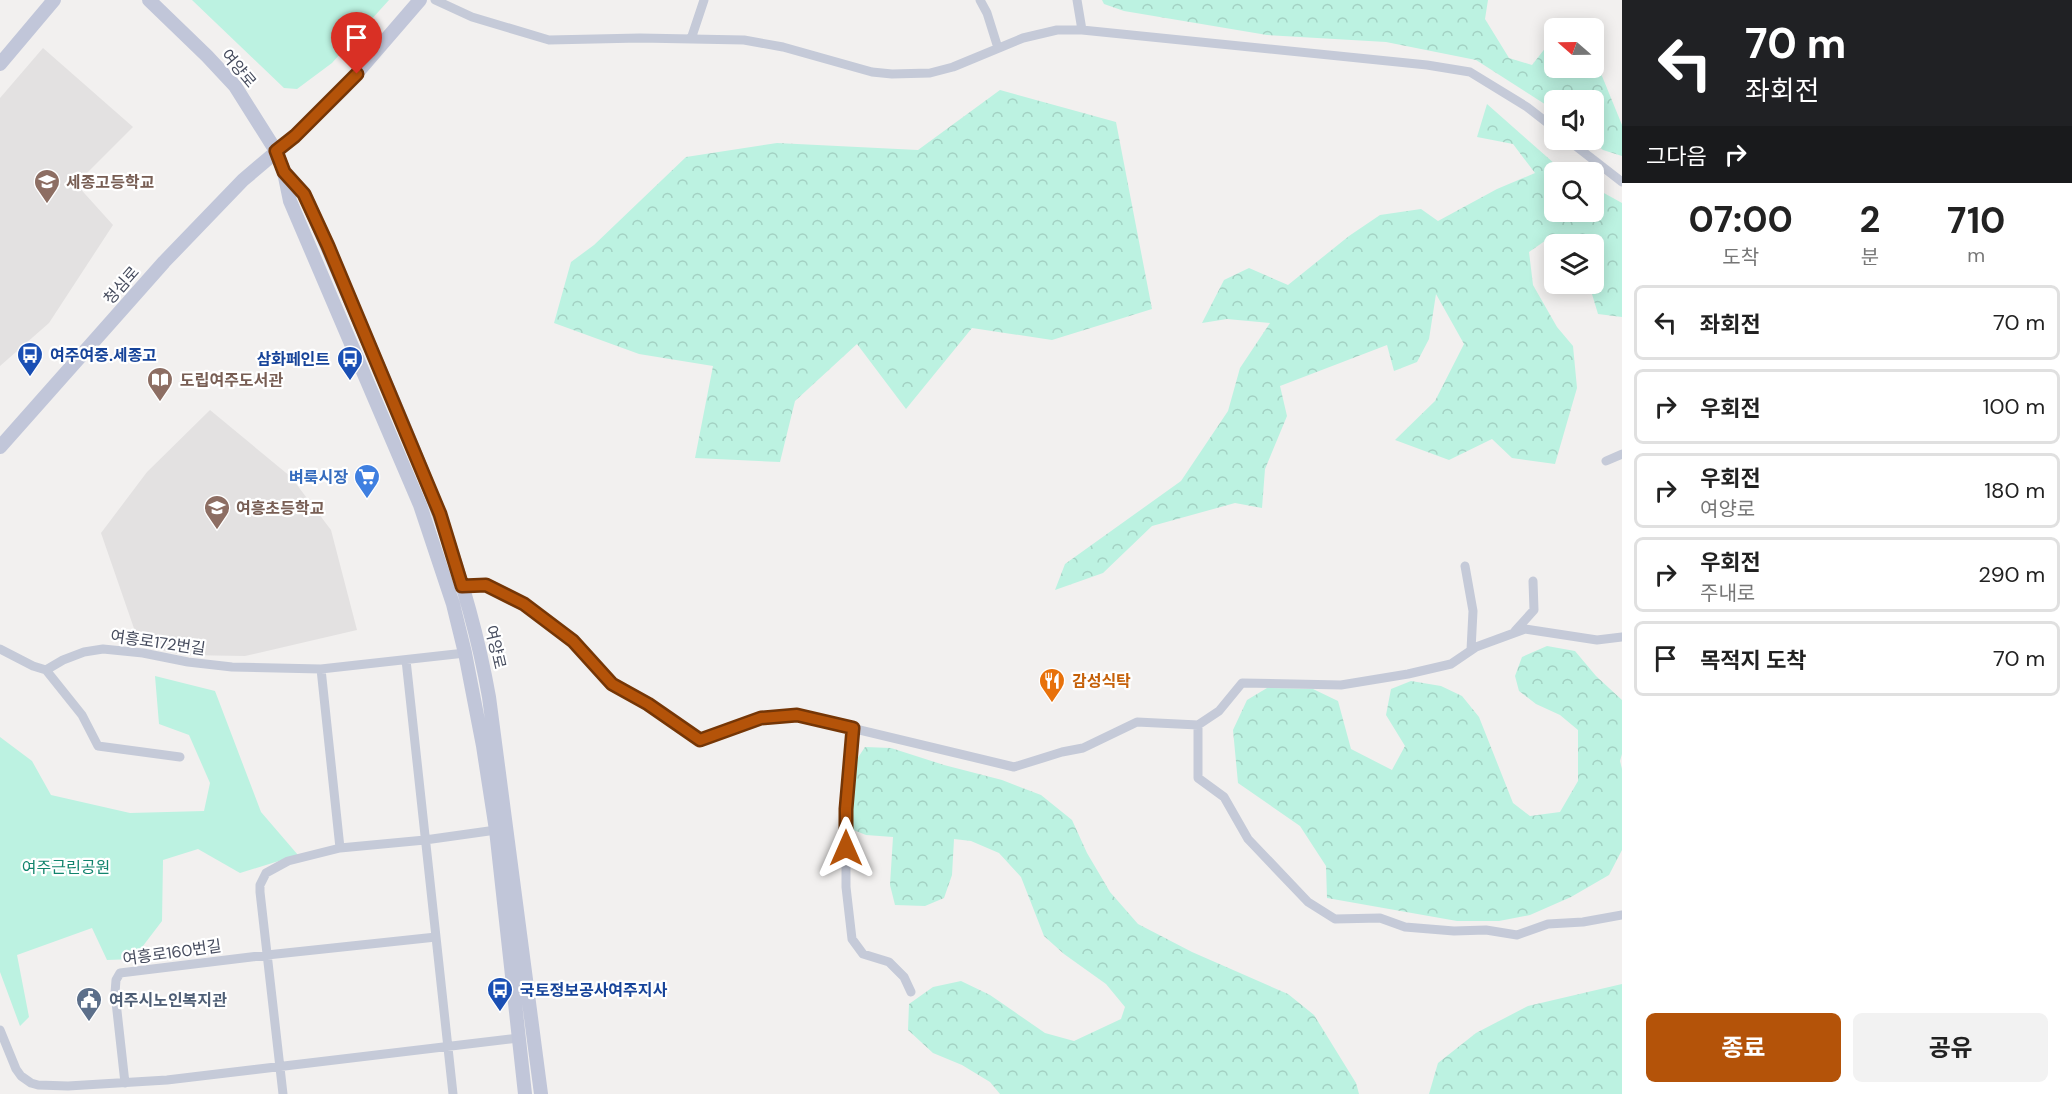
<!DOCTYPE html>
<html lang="ko">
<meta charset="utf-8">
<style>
body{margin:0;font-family:"DM Sans","Noto Sans KR",sans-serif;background:#f2f2f2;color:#222;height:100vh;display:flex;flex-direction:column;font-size:22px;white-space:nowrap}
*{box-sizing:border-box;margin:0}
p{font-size:20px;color:#767676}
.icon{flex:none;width:33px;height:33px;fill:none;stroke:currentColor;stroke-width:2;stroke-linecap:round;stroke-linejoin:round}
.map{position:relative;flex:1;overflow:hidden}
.sheet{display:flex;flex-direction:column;background:#fff;width:450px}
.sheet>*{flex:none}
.banner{background:#202124;color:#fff;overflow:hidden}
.needle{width:39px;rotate:290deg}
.tools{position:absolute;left:1544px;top:18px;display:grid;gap:12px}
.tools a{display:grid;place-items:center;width:60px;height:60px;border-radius:9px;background:#fff;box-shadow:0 3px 15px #0003;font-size:30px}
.pin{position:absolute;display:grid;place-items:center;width:51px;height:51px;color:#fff;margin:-62px -26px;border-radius:50% 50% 50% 0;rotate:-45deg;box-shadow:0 0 6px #0007}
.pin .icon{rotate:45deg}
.me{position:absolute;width:66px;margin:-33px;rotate:0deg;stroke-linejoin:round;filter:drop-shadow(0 0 4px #0008)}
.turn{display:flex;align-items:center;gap:21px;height:126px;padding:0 24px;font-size:27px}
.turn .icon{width:78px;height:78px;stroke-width:2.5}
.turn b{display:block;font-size:42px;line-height:51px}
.then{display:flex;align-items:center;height:57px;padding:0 24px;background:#0003;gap:12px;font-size:22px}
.eta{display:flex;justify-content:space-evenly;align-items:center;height:102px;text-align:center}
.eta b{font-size:36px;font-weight:700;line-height:42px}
.cta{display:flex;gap:12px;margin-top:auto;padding:12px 24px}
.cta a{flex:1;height:69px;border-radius:9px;background:#b45309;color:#fff;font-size:24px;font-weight:700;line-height:69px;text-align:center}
.cta a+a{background:#f2f2f2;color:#222}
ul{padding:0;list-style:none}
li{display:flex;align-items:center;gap:18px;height:75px;margin:0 12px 9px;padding:0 12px;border:3px solid #e0e0e0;border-radius:9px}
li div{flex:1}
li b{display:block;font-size:22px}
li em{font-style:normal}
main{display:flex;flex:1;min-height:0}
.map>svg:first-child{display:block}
.education{fill:#e3e1e1}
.forest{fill:url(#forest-crowns)}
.park{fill:#bcf2e1}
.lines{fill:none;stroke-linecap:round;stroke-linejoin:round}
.street{stroke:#c5cad8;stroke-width:9}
.secondary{stroke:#c1c6d9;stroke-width:14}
.route-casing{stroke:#753606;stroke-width:15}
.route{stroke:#b45309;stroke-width:10}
.labels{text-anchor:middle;stroke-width:4.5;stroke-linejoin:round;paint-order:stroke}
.street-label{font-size:16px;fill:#464c5e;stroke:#fff}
.education-label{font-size:16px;font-weight:bold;fill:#785e54;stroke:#fff;text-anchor:start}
.transit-label{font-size:16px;font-weight:bold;fill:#164399;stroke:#fff;text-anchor:start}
.shop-label{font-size:16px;font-weight:bold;fill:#366cbe;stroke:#fff;text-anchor:end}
.food-label{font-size:16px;font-weight:bold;fill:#c56008;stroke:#fff;text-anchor:start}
.park-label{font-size:16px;fill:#12846d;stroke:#fff}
.service-label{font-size:16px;font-weight:bold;fill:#4e5e75;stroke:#fff;text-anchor:start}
</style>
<main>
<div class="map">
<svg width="1622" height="1094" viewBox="0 0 1622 1094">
<defs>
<pattern id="forest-crowns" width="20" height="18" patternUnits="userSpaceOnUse" patternTransform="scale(1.5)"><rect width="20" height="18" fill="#bcf2e1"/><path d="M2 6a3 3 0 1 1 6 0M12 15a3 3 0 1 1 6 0" fill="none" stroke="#a3d1c3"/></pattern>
</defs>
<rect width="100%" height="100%" fill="#f2f0ef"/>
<path class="education" d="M43,48L133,127L76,184L113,225L49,323L0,366V98Z
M210,410L291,477L331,530L357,630L245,656L183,655L165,651L138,640L101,533L147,472Z"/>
<path class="forest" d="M1102,0H1488L1485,19L1509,58L1532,65L1554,37V68H1593V54L1622,125V156L1603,150L1591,140H1593V100H1554V110L1476,60L1386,42L1267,35L1124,11L1104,4Z
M1000,90L1116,122L1152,309L1052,340L972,328L906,409L857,344L795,401L780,462L695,458L713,366L639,354L554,323L571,262L594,245L686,157L777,143L918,150Z
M1487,104L1555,164L1569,172H1554V212H1593V187L1622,203V317L1598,314L1589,284H1593V244H1561L1552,236L1529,252L1533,285L1557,327L1573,346L1577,388L1555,464L1512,458L1492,439L1449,460L1395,440L1435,401L1464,344L1436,294L1429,339L1417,362L1394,371L1387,345L1280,386L1287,416L1265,469L1262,508L1235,503L1152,526L1103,573L1055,590L1065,564L1181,481L1228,411L1240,368L1270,323L1227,319L1202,323L1224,280L1249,268L1288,285L1349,236L1380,215L1421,209L1438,221L1497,189L1535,173L1513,144L1477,137Z
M1547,646L1575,651L1596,676L1622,700V754L1620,761L1622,769V850L1609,875L1571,897L1530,915L1499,921H1457L1327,898L1326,866L1300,826L1238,783L1233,730L1247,700L1267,688L1313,689L1338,701L1351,749L1392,770L1405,746L1386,715L1391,689L1411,681L1441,686L1462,696L1479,717L1513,803L1530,816L1560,812L1578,781V730L1560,715L1536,704L1519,691L1515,676L1522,657Z
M865,747L891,748L944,765L1002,780L1041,795L1072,820L1087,853L1110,892L1138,924L1192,952L1288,994L1314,1015L1356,1083L1359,1094H1000L990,1082L962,1065L933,1053L908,1030L909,1004L933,987L961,981L990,995L1045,1033L1074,1041L1121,1019L1125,1007L1106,984L1064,954L1044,936L1021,877L999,853L971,841L954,839L952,875L944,898L925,906L895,905L890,885L893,837L866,835L851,829L849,796L855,762Z
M1622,984V1094H1429L1438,1063L1476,1033L1528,1006Z"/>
<path class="park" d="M192,0H389L332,63L297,89L284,88Z
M155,676L215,691L261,812L298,855L240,873L198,849L163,860L162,921L133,959L107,960L92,928L17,955L29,1017L20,1026L0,972V737L32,761L51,795L130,813L204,811L210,783L189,735L159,724Z"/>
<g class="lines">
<path class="street" d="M435,0L472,17L549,40L640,38L744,40L783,47L872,72L892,74L930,73L953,67L1023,38L1057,30H1082L1427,65L1470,72L1527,107L1554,128
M980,0L987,13L998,48
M1077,0L1082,30
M691,39L704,0
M1568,140L1622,182
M1606,461L1622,454
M1465,566L1473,611L1471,650
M462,586L486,585L524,605L573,641L612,685L648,704L700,740L761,718L797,715L1014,767L1062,752L1083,748L1137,722L1198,725L1219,711L1242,683L1341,685L1408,674L1451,664L1476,647L1525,629L1597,640L1622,637
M1515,631L1534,610L1533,581
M0,649L33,666L46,670L63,660L84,652L103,649L143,653L188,662L232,667L321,669L465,653
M406,660L453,1094
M321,669L340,848
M46,670L82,715L98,746L180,757
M1198,725V778L1224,797L1248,839L1308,902L1335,919L1380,918L1405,927L1454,931L1486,930L1517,935L1548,924L1583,922L1622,915
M853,728L846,809V887L852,939L863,954L889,962L904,977L911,992
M0,1030L16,1069L21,1076L31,1083L38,1085L68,1086L167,1080L519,1038
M125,1083L115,993L116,980L120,973L267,955L436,937
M283,1094L260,892V885L266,873L288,861L340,848L425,840L496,830"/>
<path class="secondary" d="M149,0L207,56L235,86L276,151L284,172L290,201L420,505L453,604L465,653L483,746L496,830L525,1094
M0,64L54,0
M285,172L304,194C326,243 347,294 369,344C420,461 467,572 489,697L541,1094
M0,447L164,262L243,180L295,136L344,88L420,0"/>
</g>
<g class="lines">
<defs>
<path id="route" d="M357,74L295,136L276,151L284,172L304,194L328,246L440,514L462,586L486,585L524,604L573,641L612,684L648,704L700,740L761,718L797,715L853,728L846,809V848"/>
</defs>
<use href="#route" class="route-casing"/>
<use href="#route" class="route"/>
</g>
<defs>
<symbol id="school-pin" viewBox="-11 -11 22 30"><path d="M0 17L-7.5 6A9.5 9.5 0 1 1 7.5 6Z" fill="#8d6e63" stroke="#fff"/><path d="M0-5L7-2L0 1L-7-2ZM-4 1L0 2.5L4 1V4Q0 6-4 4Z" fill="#fff"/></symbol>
<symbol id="bus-pin" viewBox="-11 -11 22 30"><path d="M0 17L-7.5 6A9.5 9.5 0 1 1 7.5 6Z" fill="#1a4fb4" stroke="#fff"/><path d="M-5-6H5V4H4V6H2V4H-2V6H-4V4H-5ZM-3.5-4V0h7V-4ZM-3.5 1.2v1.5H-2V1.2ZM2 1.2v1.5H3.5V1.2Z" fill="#fff"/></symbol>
<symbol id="library-pin" viewBox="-11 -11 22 30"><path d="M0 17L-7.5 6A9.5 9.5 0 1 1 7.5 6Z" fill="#8d6e63" stroke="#fff"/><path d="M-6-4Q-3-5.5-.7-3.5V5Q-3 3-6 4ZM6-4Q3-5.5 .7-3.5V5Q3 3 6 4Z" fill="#fff"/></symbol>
<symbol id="supermarket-pin" viewBox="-11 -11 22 30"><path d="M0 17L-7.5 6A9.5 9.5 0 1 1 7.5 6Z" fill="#3f7fe0" stroke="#fff"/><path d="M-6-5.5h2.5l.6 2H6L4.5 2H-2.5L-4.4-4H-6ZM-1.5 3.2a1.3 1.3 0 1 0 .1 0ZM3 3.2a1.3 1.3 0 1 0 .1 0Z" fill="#fff"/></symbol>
<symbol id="restaurant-pin" viewBox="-11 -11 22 30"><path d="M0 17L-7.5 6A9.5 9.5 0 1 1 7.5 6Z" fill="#e8710a" stroke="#fff"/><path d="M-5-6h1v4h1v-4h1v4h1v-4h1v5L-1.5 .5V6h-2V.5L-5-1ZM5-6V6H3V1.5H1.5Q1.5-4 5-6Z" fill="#fff"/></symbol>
<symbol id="civic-pin" viewBox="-11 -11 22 30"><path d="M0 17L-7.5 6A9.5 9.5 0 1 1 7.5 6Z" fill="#5c6f8a" stroke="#fff"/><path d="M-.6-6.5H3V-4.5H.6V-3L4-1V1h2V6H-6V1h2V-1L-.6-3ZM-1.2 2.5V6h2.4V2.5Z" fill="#fff"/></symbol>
</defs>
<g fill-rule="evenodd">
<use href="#school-pin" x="32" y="167" width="30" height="40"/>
<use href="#bus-pin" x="15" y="340" width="30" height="40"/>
<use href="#bus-pin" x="335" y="344" width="30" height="40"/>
<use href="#library-pin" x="145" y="365" width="30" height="40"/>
<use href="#supermarket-pin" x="352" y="462" width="30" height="40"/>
<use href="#school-pin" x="202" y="493" width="30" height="40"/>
<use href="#restaurant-pin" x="1037" y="666" width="30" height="40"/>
<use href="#bus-pin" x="485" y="975" width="30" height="40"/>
<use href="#civic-pin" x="74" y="985" width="30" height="40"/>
</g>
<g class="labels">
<g class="street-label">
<text transform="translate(239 68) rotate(50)" y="6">여양로</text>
<text transform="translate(121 285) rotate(-49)" y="6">청심로</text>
<text transform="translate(158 642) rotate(8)" y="6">여흥로172번길</text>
<text transform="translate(496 647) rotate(77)" y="6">여양로</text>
<text transform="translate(172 952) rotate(-8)" y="6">여흥로160번길</text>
</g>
<g class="education-label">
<text x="66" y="188">세종고등학교</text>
<text x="180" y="386">도립여주도서관</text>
<text x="236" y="514">여흥초등학교</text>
</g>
<g class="transit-label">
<text x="50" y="361">여주여중.세종고</text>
<text x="330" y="365" text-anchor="end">삼화페인트</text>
<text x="520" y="996">국토정보공사여주지사</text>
</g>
<g class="shop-label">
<text x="348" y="483">벼룩시장</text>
</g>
<g class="food-label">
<text x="1072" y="687">감성식탁</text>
</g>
<g class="park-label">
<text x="66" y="873">여주근린공원</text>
</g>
<g class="service-label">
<text x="109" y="1006">여주시노인복지관</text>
</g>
</g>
</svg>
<div class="tools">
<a><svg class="needle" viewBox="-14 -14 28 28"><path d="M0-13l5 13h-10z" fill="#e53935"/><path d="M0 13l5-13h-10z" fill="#767676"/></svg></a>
<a><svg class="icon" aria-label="sound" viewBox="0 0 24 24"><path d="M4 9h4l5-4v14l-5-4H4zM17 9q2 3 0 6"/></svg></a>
<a><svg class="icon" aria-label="search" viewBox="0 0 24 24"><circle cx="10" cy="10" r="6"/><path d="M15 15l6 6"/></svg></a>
<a><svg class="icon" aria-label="layers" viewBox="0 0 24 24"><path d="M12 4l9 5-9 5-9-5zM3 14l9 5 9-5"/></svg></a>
</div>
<div class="pin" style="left:357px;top:74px;background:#d93025"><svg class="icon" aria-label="arrive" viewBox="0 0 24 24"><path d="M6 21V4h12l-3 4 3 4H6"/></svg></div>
<svg class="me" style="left:846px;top:848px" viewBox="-20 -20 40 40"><path d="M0-17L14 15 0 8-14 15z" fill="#b45309" stroke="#fff" stroke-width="4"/></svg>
</div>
<section class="sheet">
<div class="banner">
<div class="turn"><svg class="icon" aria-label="left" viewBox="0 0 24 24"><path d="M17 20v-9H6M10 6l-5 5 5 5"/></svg><div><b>70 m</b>좌회전</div></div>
<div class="then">그다음<svg class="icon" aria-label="right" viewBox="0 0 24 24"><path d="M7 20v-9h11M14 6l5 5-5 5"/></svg></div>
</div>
<div class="eta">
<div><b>07:00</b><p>도착</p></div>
<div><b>2</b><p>분</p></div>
<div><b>710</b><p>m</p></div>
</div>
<ul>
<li><svg class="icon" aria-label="left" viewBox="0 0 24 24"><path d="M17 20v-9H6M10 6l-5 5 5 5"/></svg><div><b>좌회전</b></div><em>70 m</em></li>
<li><svg class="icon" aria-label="right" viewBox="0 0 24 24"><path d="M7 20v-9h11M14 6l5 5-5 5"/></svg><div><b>우회전</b></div><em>100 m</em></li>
<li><svg class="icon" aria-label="right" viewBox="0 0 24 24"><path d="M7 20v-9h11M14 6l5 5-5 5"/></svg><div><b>우회전</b><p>여양로</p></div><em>180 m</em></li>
<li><svg class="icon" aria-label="right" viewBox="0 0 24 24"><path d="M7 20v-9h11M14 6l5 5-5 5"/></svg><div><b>우회전</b><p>주내로</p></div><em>290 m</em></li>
<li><svg class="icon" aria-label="arrive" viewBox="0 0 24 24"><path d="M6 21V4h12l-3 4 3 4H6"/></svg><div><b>목적지 도착</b></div><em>70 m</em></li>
</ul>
<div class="cta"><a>종료</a><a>공유</a></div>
</section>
</main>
